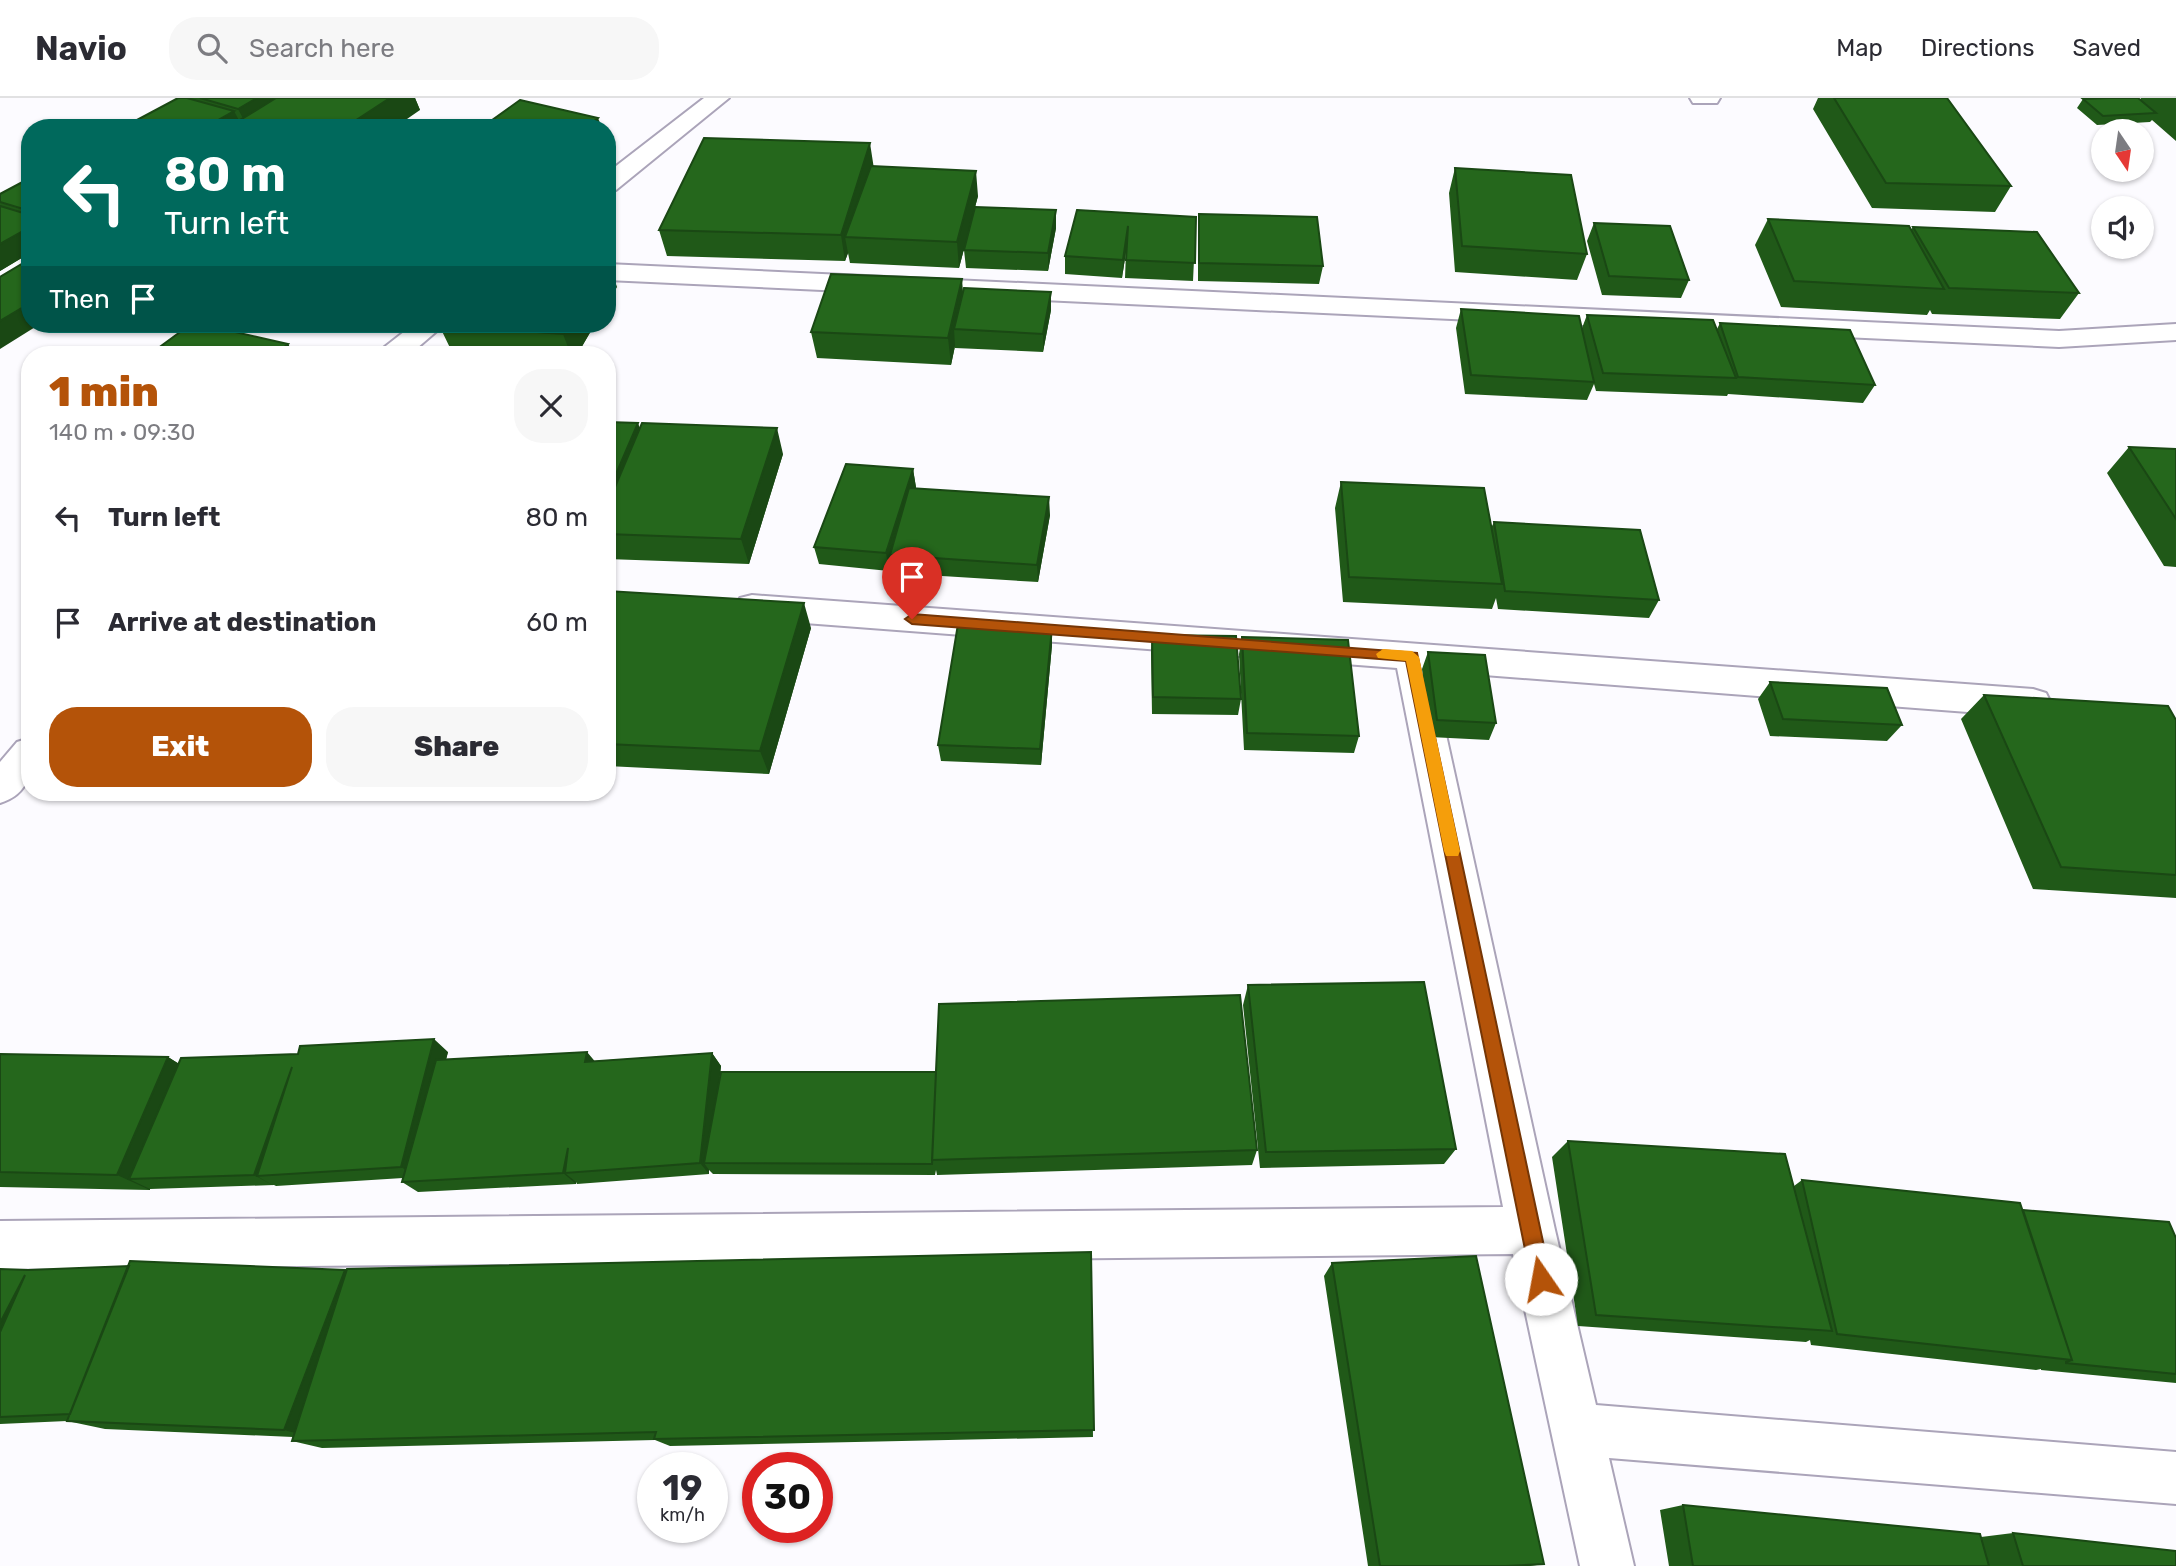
<!DOCTYPE html>
<meta charset="utf-8">
<style>
body{margin:0;font-family:Rubik,sans-serif;background:#f7f7f7;color:#2b2b33;height:100vh;display:flex;flex-direction:column;font-size:26px;white-space:nowrap}
*{box-sizing:border-box;margin:0}
p{font-size:23px;color:#7c7c81}
.icon{flex:none;width:38px;height:38px;fill:none;stroke:currentColor;stroke-width:2;stroke-linecap:round;stroke-linejoin:round}
.map{position:relative;flex:1;overflow:hidden}
.panel{position:absolute;left:21px;top:248px;width:595px;height:455px;display:flex;flex-direction:column;background:#fff;border-radius:28px;box-shadow:0 2px 5px #0004}
.panel>*{flex:none}
.top-card{position:absolute;left:21px;top:21px;width:595px;height:214px;border-radius:28px;box-shadow:0 2px 5px #0004;background:#00695c;color:#fff;overflow:hidden}
.needle{width:46px;rotate:167deg}
.buttons{position:absolute;left:2091px;top:21px;display:grid;gap:14px}
.buttons a{display:grid;place-items:center;width:63px;height:63px;border-radius:50%;background:#fff;box-shadow:0 2px 5px #0004;font-size:35px}
.speed{position:absolute;left:637px;top:1354px;display:flex;gap:14px;font-size:35px;font-weight:700;text-align:center}
.speed>*{display:grid;place-content:center;width:91px;height:91px;border-radius:50%;background:#fff;box-shadow:0 2px 5px #0004;line-height:1}
.speed small{font-size:18px;font-weight:400}
.speed .limit{border:10px solid #d22;background:#fff;color:#111}
.pin{position:absolute;display:grid;place-items:center;width:60px;height:60px;color:#fff;margin:-72px -30px;border-radius:50% 50% 50% 0;rotate:-45deg;box-shadow:0 0 7px #0007}
.pin .icon{rotate:45deg}
.me{position:absolute;width:77px;margin:-38px;rotate:348deg;stroke-linejoin:round;filter:drop-shadow(0 0 5px #0008)}
.turn{display:flex;align-items:center;gap:24px;height:147px;padding:0 28px;font-size:32px}
.turn .icon{width:91px;height:91px;stroke-width:2.5}
.turn b{display:block;font-size:49px;line-height:60px}
.then{display:flex;align-items:center;height:66px;padding:0 28px;background:#0003;gap:14px;font-size:26px}
.round{display:grid;place-items:center;flex:none;width:74px;height:74px;border-radius:28px;background:#f7f7f7}
.summary{display:flex;align-items:center;justify-content:space-between;height:119px;padding:0 28px}
h1{font-size:42px;font-weight:800;line-height:52px;color:#b45309}
.primary-button{display:flex;gap:14px;margin-top:auto;padding:14px 28px}
.primary-button a{flex:1;height:80px;border-radius:28px;background:#b45309;color:#fff;font-size:28px;font-weight:800;line-height:80px;text-align:center}
.primary-button a+a{background:#f7f7f7;color:#2b2b33}
ul{padding:0;list-style:none}
li{display:flex;align-items:center;gap:21px;height:105px;padding:0 28px}
li div{flex:1}
li b{display:block;font-size:26px}
li em{font-style:normal}
header{display:flex;align-items:center;gap:42px;box-sizing:border-box;height:98px;padding:0 35px;background:#fff;border-bottom:2px solid #e1e1e2}
header strong{font-size:33px}
nav{display:flex;gap:38px;margin-inline-start:auto;font-size:24px}
.search{width:490px;height:63px;background:#f7f7f7;display:flex;align-items:center;gap:18px;box-sizing:border-box;padding:0 24px;border-radius:28px;color:#7c7c81;font-size:26px}
.map>svg:first-child{display:block}
.lines{fill:none;stroke-linecap:round;stroke-linejoin:round}
.minor-casing{stroke:#aba4b9;stroke-width:4}
.minor{fill:#fff;fill-rule:evenodd}
.wall{fill:#205918}
.shaded-wall{fill:#1a4814}
.building{fill:#25671c;stroke:#1a4814;stroke-width:2}
.route{fill:#b45309;stroke:#753606;stroke-width:2}
.slow{fill:#f59e0b}
</style>
<header>
<strong>Navio</strong>
<div class="search"><svg class="icon" aria-label="search" viewBox="0 0 24 24"><circle cx="10" cy="10" r="6"/><path d="M15 15l6 6"/></svg>Search here</div>
<nav><a>Map</a><a>Directions</a><a>Saved</a></nav>
</header>
<div class="map">
<svg width="2176" height="1468" viewBox="0 0 2176 1468">
<rect width="100%" height="100%" fill="#fcfbff"/>
<g class="lines">
<defs>
<path id="minor" d="M704,0H729L616,92L607,94V75Z
M1690,0H1720L1717,5H1693Z
M607,166L2059,233L2176,226V242L2059,249L607,182Z
M414,226H445L409,257H378L382,251Z
M752,497L2033,591L2046,595L2051,605L2046,615L2033,619L1432,573L1555,1132L1596,1307L2176,1354V1406L1609,1360L1634,1468H1580L1513,1156L0,1171V1123L1503,1109L1397,570L752,521L740,518L735,509L740,500Z
M30,640C30,670 34,694 0,705V664L17,644Z"/>
</defs>
<use href="#minor" class="minor-casing"/>
<use href="#minor" class="minor"/>
</g>
<path class="wall" d="M189,0H415L420,12L122,30Z
M1818,0H1947L2011,88L1995,114L1872,110L1813,11Z
M2141,0H2176V43L2152,22L2150,24L2097,27L2077,10L2083,1L2140,2Z
M874,68L978,98L975,109L1056,130L1048,173L966,170L964,152L968,136L959,170L850,165L848,155L845,163L667,158L659,132Z
M1455,70L1587,156L1577,182L1455,174L1449,95Z
M30,80V155L0,173V96Z
M1077,112L1196,119L1193,183L1125,180L1126,154L1122,180L1065,176V158Z
M1199,116L1323,168L1319,186L1198,183V134Z
M1768,121L1911,132L1913,129L2079,195L2060,221L1932,216L1930,212L1927,217L1781,209L1755,147Z
M1594,125L1689,182L1681,200L1602,197L1587,143Z
M963,194H1051V212L1043,254L955,250V248L951,267L817,260L811,234Z
M1461,211L1582,230L1587,217L1717,231L1720,225L1875,287L1863,305L1728,296L1727,298L1596,293L1594,286L1587,302L1465,296L1456,230Z
M595,226L577,257H502L452,254L439,227Z
M288,246L295,257H168L161,248Z
M607,324L640,331L783,356L749,466L607,461Z
M2129,349L2176,351V469L2164,468L2107,375Z
M913,371L916,390L1050,417L1038,484L894,475L892,465L889,473L819,466L814,449Z
M1341,384L1491,430L1494,424L1659,502L1649,520L1498,511L1496,500L1492,511L1343,504L1335,410Z
M607,493L811,530L769,676L607,668Z
M1152,537L1241,601L1238,617L1152,616L1151,554Z
M1242,539L1359,638L1354,655L1244,652L1239,556Z
M1052,547L1041,667L941,663L938,647Z
M1428,554L1496,625L1489,642L1430,639L1422,571Z
M1770,584L1902,627L1887,643L1770,638L1758,601Z
M1984,597L2176,622V800L2033,791L1961,621Z
M1248,887L1456,1051L1444,1066L1260,1070L1243,907Z
M448,954L446,961L594,963L712,955L721,968L719,983L1257,1052L1252,1067L937,1077L936,1072L935,1077L713,1076L709,1072V1076L577,1086L576,1084V1086L418,1094L402,1084L403,1080L276,1088L274,1087L150,1091V1092L0,1089V956L168,959L179,966Z
M1568,1043L1794,1088L1802,1082L2023,1112L2176,1140V1285L2041,1272V1271L2036,1272L1811,1247L1810,1242L1806,1244L1578,1228L1552,1059Z
M1091,1154L1093,1339L670,1348L655,1342L322,1350L292,1343L293,1339L105,1331L67,1323L0,1326V1171L28,1172L347,1173Z
M1332,1165L1544,1466L1530,1468H1368L1324,1178Z
M1683,1407L1981,1439L2013,1435L2176,1468H1669L1660,1412Z"/>
<path class="shaded-wall" d="M257,0H298L247,28L238,11Z
M390,0H415L420,12L394,30H344Z
M234,13L243,30H204Z
M598,20L602,30H586Z
M870,45L874,71L845,139L848,155L845,163L841,137Z
M976,73L978,98L959,170L957,144Z
M1056,112V130L1048,173V155Z
M1128,128L1127,147L1122,180L1123,162Z
M30,129V155L0,173V146Z
M608,163L617,189L607,206V165Z
M962,181L964,207L954,231L955,248L951,267L948,240Z
M1051,194V212L1043,254V236Z
M30,205V226H40L0,251V223Z
M569,226H595L577,257H571L563,236Z
M288,246L295,257H274Z
M638,325L647,351L607,436V397Z
M777,330L783,356L749,466L741,441Z
M913,371L916,389L894,458L890,457L892,465L889,473L886,455Z
M1049,399L1050,417L1038,484L1037,467Z
M804,505L811,530L769,676L760,653Z
M1052,530V547L1041,667L1040,651Z
M434,941L448,954L417,1079L401,1069Z
M587,954L598,967L585,964Z
M712,955L721,968L710,1065H704L709,1072V1076L700,1065Z
M168,959L197,977L129,1081L150,1091V1092L117,1077Z
M292,969L257,1078L274,1088L254,1077Z
M568,1050L565,1075L576,1084V1086L563,1075Z
M345,1172L371,1184L314,1340L284,1332Z
M25,1177L0,1286V1225Z"/>
<path class="building" d="M178,0H187L234,13L204,30H122Z
M200,0H257L238,11Z
M276,0H390L344,30H227Z
M1834,0H1947L2011,88L1886,85Z
M2111,0H2138L2156,15L2103,18L2083,1Z
M520,2L598,20L586,30H481Z
M704,40L870,45L841,137L659,132Z
M871,68L976,73L957,144L845,139Z
M1455,70L1571,77L1587,156L1462,148Z
M30,80V113L0,104V96Z
M0,108L30,117V129L0,146Z
M975,109L1056,112L1048,155L964,152Z
M1077,112L1196,119L1195,165L1126,162L1128,128L1123,162L1065,158Z
M1199,116L1317,119L1323,168L1199,165Z
M1768,121L1909,128L1944,191L1794,183Z
M1594,125L1670,128L1689,182L1609,178Z
M1913,129L2037,134L2079,195L1949,190Z
M30,161V205L0,223V179Z
M831,176L962,181L948,240L811,234Z
M964,190L1051,194L1043,236L954,231Z
M1461,211L1579,218L1594,284L1471,277Z
M1587,217L1713,222L1736,280L1603,275Z
M1720,225L1850,232L1875,287L1738,279Z
M191,226H200L288,246L274,257H199L161,248Z
M440,226H569L563,236L439,227Z
M607,324L638,325L607,397Z
M642,325L777,330L741,441L607,436V408Z
M2129,349L2176,351V421Z
M846,366L913,371L886,455L814,449Z
M1341,384L1484,390L1502,486L1349,479Z
M909,390L1049,399L1037,467L890,457Z
M1494,424L1640,432L1659,502L1505,493Z
M607,493L804,505L760,653L607,646Z
M958,526L1052,530L1040,651L938,647Z
M1152,537L1236,538L1241,601L1153,599Z
M1242,539L1348,542L1359,638L1247,635Z
M1428,554L1485,557L1496,625L1437,622Z
M1770,584L1887,590L1902,627L1783,621Z
M1984,597L2168,608L2176,622V777L2061,769Z
M1424,884L1456,1051L1266,1054L1248,887Z
M1240,897L1257,1052L932,1062L939,906Z
M434,941L401,1069L257,1078L292,969L254,1077L129,1081L181,960L298,956L300,948Z
M587,954L585,964L712,955L700,1065L565,1075L568,1050L563,1075L402,1084L436,962Z
M0,956L168,959L117,1077L0,1074Z
M721,974H936L932,1066L704,1065Z
M1568,1043L1785,1056L1832,1233L1596,1217Z
M1802,1082L2020,1105L2072,1262L1837,1236Z
M2023,1112L2169,1124L2176,1140V1276L2066,1265V1264L2072,1262Z
M1091,1154L1094,1332L654,1341L656,1334L292,1343L347,1171Z
M1476,1158L1544,1466L1506,1468H1380L1332,1165Z
M130,1163L345,1172L284,1332L67,1323Z
M129,1168L70,1316L0,1319V1234L25,1177L0,1225V1171L28,1172Z
M1683,1407L1980,1436L1989,1468H1693Z
M2013,1435L2176,1453V1468H2023Z"/>
<path class="route" d="M912,516L1417,555L1551,1181L1548,1188L1541,1191L1534,1188L1531,1181L1406,563L912,526L905,521Z"/>
<path class="slow" d="M1383,551L1412,553L1419,559L1460,753L1458,758H1446L1444,753L1406,563L1378,560L1376,556Z"/>
</svg>
<div class="buttons">
<a><svg class="needle" viewBox="-14 -14 28 28"><path d="M0-13l5 13h-10z" fill="#e53935"/><path d="M0 13l5-13h-10z" fill="#7c7c81"/></svg></a>
<a><svg class="icon" aria-label="sound" viewBox="0 0 24 24"><path d="M4 9h4l5-4v14l-5-4H4zM17 9q2 3 0 6"/></svg></a>
</div>
<div class="speed"><div>19<small>km/h</small></div><div class="limit">30</div></div>
<div class="pin" style="left:912px;top:521px;background:#d93025"><svg class="icon" aria-label="arrive" viewBox="0 0 24 24"><path d="M6 21V4h12l-3 4 3 4H6"/></svg></div>
<svg class="me" style="left:1541px;top:1181px" viewBox="-20 -20 40 40"><circle r="19" fill="#fff"/><path d="M0-13L10 11 0 6-10 11z" fill="#b45309"/></svg>
<div class="top-card">
<div class="turn"><svg class="icon" aria-label="left" viewBox="0 0 24 24"><path d="M17 20v-9H6M10 6l-5 5 5 5"/></svg><div><b>80 m</b>Turn left</div></div>
<div class="then">Then<svg class="icon" aria-label="arrive" viewBox="0 0 24 24"><path d="M6 21V4h12l-3 4 3 4H6"/></svg></div>
</div>
<section class="panel">
<div class="summary"><div><h1>1 min</h1><p>140 m · 09:30</p></div><a class="round"><svg class="icon" aria-label="close" viewBox="0 0 24 24"><path d="M6 6l12 12M18 6L6 18"/></svg></a></div>
<ul>
<li><svg class="icon" aria-label="left" viewBox="0 0 24 24"><path d="M17 20v-9H6M10 6l-5 5 5 5"/></svg><div><b>Turn left</b></div><em>80 m</em></li>
<li><svg class="icon" aria-label="arrive" viewBox="0 0 24 24"><path d="M6 21V4h12l-3 4 3 4H6"/></svg><div><b>Arrive at destination</b></div><em>60 m</em></li>
</ul>
<div class="primary-button"><a>Exit</a><a>Share</a></div>
</section>
</div>
